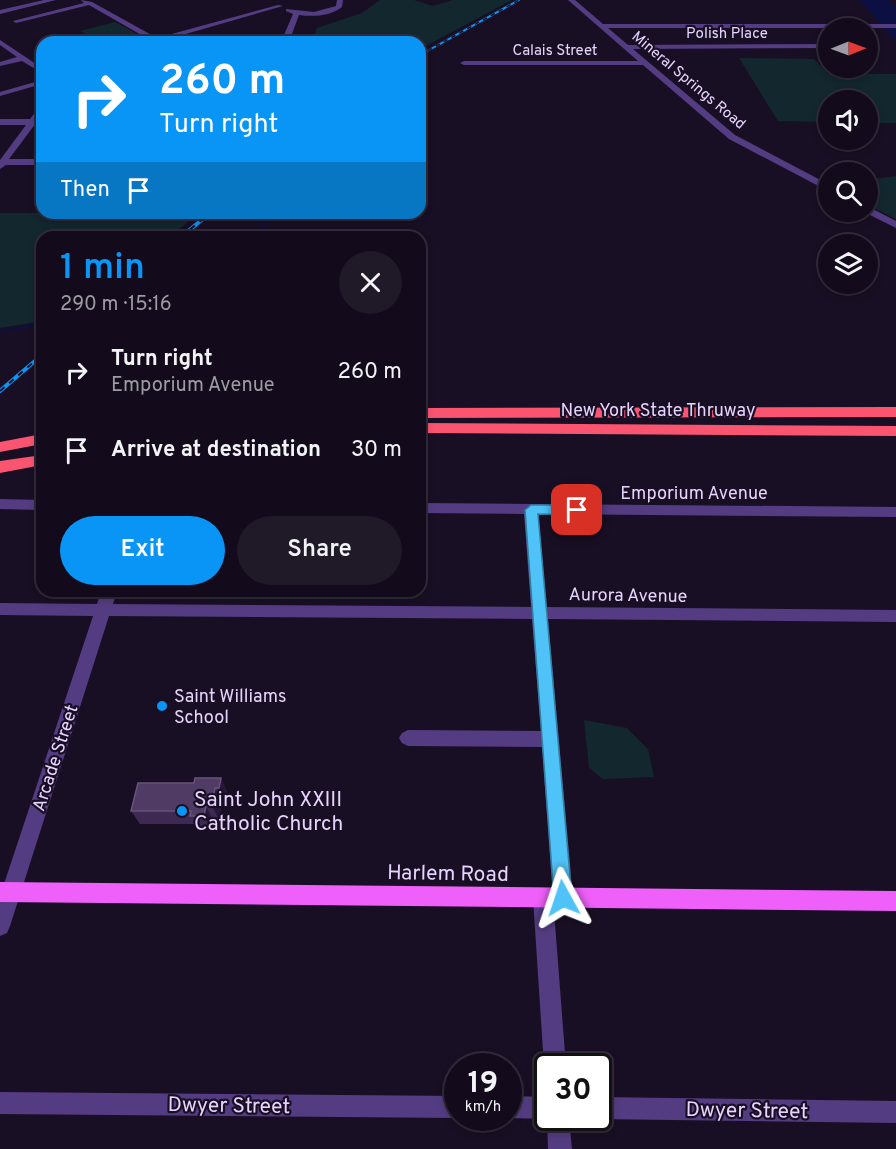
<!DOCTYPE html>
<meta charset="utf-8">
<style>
body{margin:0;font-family:Overpass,sans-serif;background:#201928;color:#f1f3f6;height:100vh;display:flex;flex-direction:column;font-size:22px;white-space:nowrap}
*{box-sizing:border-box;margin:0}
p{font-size:20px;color:#9d9ba3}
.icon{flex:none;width:33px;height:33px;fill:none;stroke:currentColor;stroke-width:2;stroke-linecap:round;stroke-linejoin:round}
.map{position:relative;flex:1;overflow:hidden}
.drawer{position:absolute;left:36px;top:231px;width:390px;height:366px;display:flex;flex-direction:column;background:#130b1b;border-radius:18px;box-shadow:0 3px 9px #0003,0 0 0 2px #322b3a}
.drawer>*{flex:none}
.top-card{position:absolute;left:36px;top:36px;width:390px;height:183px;border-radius:18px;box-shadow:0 3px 9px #0003,0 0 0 2px #322b3a;background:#0995f5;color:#fff;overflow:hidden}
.needle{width:39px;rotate:89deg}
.controls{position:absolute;left:818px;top:18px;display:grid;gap:12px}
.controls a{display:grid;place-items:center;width:60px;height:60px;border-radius:50%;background:#130b1b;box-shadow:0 3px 9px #0003,0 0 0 2px #322b3a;font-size:30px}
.speed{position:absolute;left:444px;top:1053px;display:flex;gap:12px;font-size:30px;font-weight:700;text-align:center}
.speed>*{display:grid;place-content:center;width:78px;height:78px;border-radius:50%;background:#130b1b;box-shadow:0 3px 9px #0003,0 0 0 2px #322b3a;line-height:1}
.speed small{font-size:15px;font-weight:400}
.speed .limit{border:3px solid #111;border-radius:9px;background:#fff;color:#111}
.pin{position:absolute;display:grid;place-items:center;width:51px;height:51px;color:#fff;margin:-26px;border-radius:12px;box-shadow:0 3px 9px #0006}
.me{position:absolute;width:66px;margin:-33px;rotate:355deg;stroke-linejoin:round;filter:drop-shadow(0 0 4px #0008)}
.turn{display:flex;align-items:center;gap:21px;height:126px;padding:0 24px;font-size:27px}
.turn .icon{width:78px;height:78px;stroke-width:2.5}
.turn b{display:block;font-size:42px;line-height:51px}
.then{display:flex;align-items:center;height:57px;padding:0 24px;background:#0003;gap:12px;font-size:22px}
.round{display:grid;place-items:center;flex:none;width:63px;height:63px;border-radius:32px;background:#201928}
.head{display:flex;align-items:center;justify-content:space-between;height:102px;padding:0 24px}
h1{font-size:36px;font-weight:600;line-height:45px;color:#0995f5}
.action{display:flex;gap:12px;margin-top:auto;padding:12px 24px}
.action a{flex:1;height:69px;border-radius:36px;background:#0995f5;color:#fff;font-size:24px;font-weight:600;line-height:69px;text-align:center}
.action a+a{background:#201928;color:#f1f3f6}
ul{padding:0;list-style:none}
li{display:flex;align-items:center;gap:18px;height:78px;padding:0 24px}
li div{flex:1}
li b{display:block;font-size:22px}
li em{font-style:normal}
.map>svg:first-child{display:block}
.green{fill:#13272e}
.water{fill:#0c0f41}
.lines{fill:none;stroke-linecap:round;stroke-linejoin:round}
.stream{stroke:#0c0f41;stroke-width:2}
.minor{fill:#543c82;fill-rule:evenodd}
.major{fill:#ef5ff9;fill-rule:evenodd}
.highway{fill:#f95470;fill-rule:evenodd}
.rail-far1-casing{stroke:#0995f5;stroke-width:2}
.rail-casing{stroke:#0995f5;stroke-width:4}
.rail-far1{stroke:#190f24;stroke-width:1.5;stroke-dasharray:4.5;stroke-linecap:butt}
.rail{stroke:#190f24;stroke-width:2;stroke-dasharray:6;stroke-linecap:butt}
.wall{fill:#3e2952}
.shaded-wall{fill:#271738}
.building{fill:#503b64;stroke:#67537c;stroke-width:1.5}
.route{fill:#4fc3f7;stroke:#337fa1;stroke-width:1.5}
.poi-dot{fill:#0995f5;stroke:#190f24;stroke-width:2}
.labels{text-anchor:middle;stroke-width:4.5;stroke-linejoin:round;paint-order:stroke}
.far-street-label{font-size:15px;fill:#e6d4fd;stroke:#190f24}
.street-label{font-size:18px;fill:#e6d4fd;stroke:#190f24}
.poi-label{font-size:18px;fill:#e6d4fd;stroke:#190f24;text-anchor:start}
.near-poi-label{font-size:21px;fill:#e6d4fd;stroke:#190f24;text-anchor:start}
.near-street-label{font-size:21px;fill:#e6d4fd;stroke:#190f24}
</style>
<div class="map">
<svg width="896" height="1149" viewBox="0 0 896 1149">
<rect width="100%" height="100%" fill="#190f24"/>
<path class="green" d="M380,0H414L433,6L453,0H512L420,49V42H312L317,28L362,13Z
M115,22L149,40L99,42L80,31Z
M739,58L814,59L829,74H896V123H867V100H828V122L778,121Z
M896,176V219L867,205V180Z
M0,213H198L170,237H42V321L0,328Z
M584,720L627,728L648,749L654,777L603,779L589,768Z"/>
<path class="water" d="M860,0H888L896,8V42Z"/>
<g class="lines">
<path class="stream" d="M263,237L266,213
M0,332L42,324"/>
<path class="minor" d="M44,0H56L0,14V10Z
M81,0L92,2L157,38L278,5L283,6L158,42H146L150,40L89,5L16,23L13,21L84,3Z
M337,0H343L342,7C330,16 314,17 299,15L290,39H196L192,37L196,35H284L293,14L286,11V9L314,12L336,6Z
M568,0H575L603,24H896V28H608L628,45L828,44V48L633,49L735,135L828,184V191L729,139L643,65H464L460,63L464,61H638Z
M0,40L42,68V73L22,61L0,66V62L17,57L0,45Z
M867,44L878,46L867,48Z
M42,80V84L0,96V92Z
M39,107H42V115L9,159H42V165H6L0,169V160L26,125H0V119H30Z
M867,206L896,221V228L864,212H867Z
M0,499L42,500V510L0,509Z
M420,503L896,507V517L538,514L547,607L896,610V622L548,619L573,898L570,905L563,908L556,905L553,898L542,747L408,746L402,743L399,738L402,733L408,730L541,731L532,619L109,616L10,926L7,933L0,936V896L93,616L0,615V603L97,604L101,591H117L113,604L531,607L524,514L420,513Z
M543,888L550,891L553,898L566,1066H548V1074L544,1066L533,898L536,891Z
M0,1092L458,1096V1118H460H458L0,1114Z
M508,1096L548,1097V1118H569L572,1149H548L547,1119L506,1118H508Z
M598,1097L896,1101V1123L598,1119L593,1118H598Z"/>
<path class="major" d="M0,882L896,891V911L0,902Z"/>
<path class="highway" d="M896,407V417L420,418V408Z
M420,423L896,426V436L420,433Z
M42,434V444L0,452V442Z
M42,455V465L0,473V461Z"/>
<defs>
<path id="rail-far1" d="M420,55L519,0"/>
<path id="rail" d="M181,237L210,213
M0,391L42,355"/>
</defs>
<use href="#rail-far1" class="rail-far1-casing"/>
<use href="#rail" class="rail-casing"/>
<use href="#rail-far1" class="rail-far1"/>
<use href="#rail" class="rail"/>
</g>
<path class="wall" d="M221,778L227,792L225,802H222L219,820H213L211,829H197L195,824H140L131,811L194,783Z"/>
<path class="shaded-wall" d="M221,778L227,792L225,802L219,788Z
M215,788L222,802L219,820L212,806Z
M206,806L213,820L211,829L204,816Z"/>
<path class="building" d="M195,778H221L219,788H215L212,806H206L204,816H190L191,811H131L138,783H194Z"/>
<path class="route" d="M531,505H577L583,510L577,515L538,514L572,898L569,904L563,907L556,904L554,898L525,510Z"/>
<g class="poi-dot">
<circle cx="162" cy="706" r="6"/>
<circle cx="182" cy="811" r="6"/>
</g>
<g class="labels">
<g class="far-street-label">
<text x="727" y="38">Polish Place</text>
<text x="555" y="55">Calais Street</text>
<text transform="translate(689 80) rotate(40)" y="5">Mineral Springs Road</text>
</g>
<g class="street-label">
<text x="658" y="416">New York State Thruway</text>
<text x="694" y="499">Emporium Avenue</text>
<text transform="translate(628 595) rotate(1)" y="6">Aurora Avenue</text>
<text transform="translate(55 758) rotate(-72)" y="6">Arcade Street</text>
</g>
<g class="poi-label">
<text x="174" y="702">Saint Williams<tspan x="174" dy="21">School</tspan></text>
</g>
<g class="near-poi-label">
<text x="194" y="806">Saint John XXIII<tspan x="194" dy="24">Catholic Church</tspan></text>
</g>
<g class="near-street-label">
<text transform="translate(448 873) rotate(1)" y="7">Harlem Road</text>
<text transform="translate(229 1105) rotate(1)" y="7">Dwyer Street</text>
<text transform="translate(747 1110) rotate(1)" y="7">Dwyer Street</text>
</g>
</g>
</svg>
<div class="controls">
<a><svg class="needle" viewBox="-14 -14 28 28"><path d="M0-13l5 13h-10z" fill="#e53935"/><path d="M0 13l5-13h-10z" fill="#9d9ba3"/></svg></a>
<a><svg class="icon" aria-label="sound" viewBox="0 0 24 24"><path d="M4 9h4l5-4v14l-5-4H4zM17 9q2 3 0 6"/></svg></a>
<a><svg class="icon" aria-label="search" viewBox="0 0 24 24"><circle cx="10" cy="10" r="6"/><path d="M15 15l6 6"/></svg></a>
<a><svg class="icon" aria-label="layers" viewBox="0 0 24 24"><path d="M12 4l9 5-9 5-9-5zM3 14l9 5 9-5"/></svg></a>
</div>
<div class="speed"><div>19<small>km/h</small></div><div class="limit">30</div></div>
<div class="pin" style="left:577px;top:510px;background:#d93025"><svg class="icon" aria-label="arrive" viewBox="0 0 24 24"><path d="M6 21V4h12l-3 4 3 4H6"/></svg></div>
<svg class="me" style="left:563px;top:898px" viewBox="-20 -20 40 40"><path d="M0-17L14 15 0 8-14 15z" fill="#4fc3f7" stroke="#fff" stroke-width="4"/></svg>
<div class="top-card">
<div class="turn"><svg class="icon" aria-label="right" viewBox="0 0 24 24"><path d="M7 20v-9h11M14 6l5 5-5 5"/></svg><div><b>260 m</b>Turn right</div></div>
<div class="then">Then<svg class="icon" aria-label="arrive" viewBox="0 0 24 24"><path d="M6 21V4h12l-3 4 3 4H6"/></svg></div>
</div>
<section class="drawer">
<div class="head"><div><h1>1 min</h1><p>290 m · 15:16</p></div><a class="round"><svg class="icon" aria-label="close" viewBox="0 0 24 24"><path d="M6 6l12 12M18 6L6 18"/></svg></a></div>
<ul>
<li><svg class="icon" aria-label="right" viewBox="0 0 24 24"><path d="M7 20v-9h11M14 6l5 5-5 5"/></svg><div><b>Turn right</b><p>Emporium Avenue</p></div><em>260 m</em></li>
<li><svg class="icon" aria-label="arrive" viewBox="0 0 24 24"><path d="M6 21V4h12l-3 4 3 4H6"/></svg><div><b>Arrive at destination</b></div><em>30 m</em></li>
</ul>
<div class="action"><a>Exit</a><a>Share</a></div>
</section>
</div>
